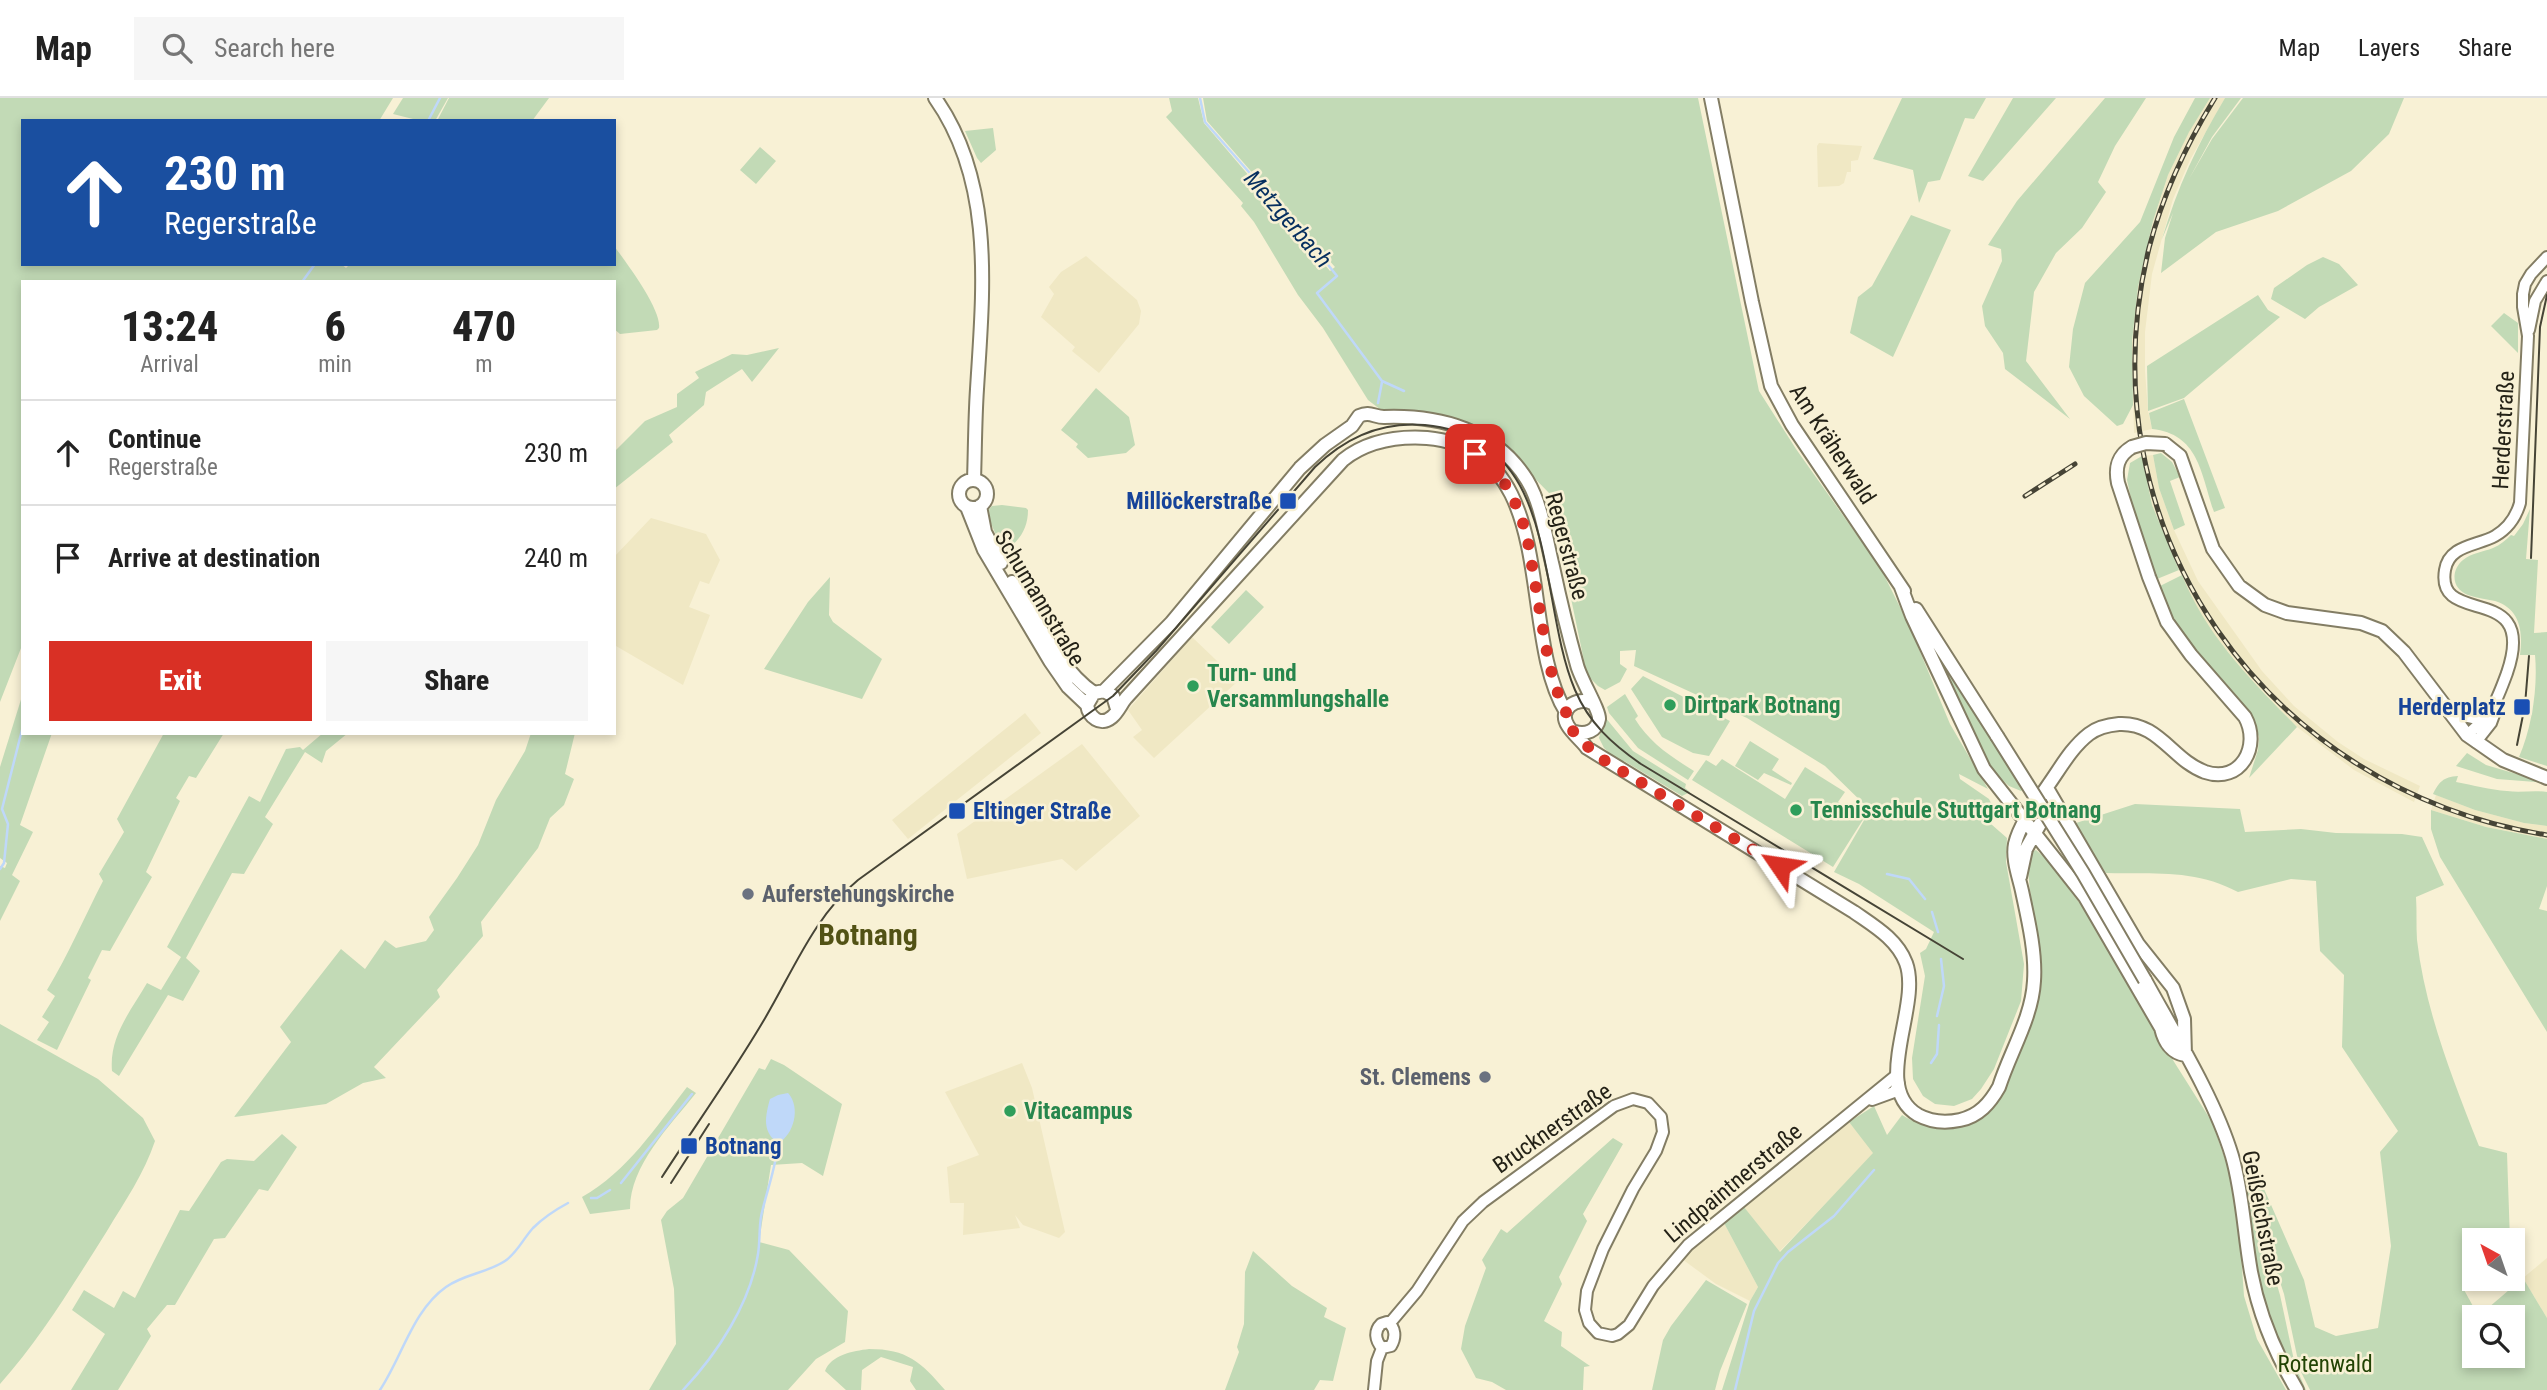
<!DOCTYPE html>
<meta charset="utf-8">
<style>
body{margin:0;font-family:"Roboto Condensed",sans-serif;background:#f6f6f6;color:#222;height:100vh;display:flex;flex-direction:column;font-size:26px;white-space:nowrap}
*{box-sizing:border-box;margin:0}
p{font-size:23px;color:#767676}
.icon{flex:none;width:38px;height:38px;fill:none;stroke:currentColor;stroke-width:2;stroke-linecap:round;stroke-linejoin:round}
.map{position:relative;flex:1;overflow:hidden}
.details{position:absolute;left:21px;top:182px;width:595px;height:455px;display:flex;flex-direction:column;background:#fff;border-radius:0px;box-shadow:0 4px 10px #0003}
.details>*{flex:none}
.top-card{position:absolute;left:21px;top:21px;width:595px;height:147px;border-radius:0px;box-shadow:0 4px 10px #0003;background:#1a4fa0;color:#fff;overflow:hidden}
.needle{width:46px;rotate:320deg}
.buttons{position:absolute;left:2462px;top:1130px;display:grid;gap:14px}
.buttons a{display:grid;place-items:center;width:63px;height:63px;border-radius:0px;background:#fff;box-shadow:0 4px 10px #0003;font-size:35px}
.pin{position:absolute;display:grid;place-items:center;width:60px;height:60px;color:#fff;margin:-30px;border-radius:14px;box-shadow:0 4px 10px #0006}
.me{position:absolute;width:77px;margin:-38px;rotate:302deg;stroke-linejoin:round;filter:drop-shadow(0 0 5px #0008)}
.turn{display:flex;align-items:center;gap:24px;height:147px;padding:0 28px;font-size:32px}
.turn .icon{width:91px;height:91px;stroke-width:2.5}
.turn b{display:block;font-size:49px;line-height:60px}
.eta{display:flex;justify-content:space-evenly;align-items:center;height:119px;text-align:center}
.eta b{font-size:42px;font-weight:800;line-height:49px}
.primary-button{display:flex;gap:14px;margin-top:auto;padding:14px 28px}
.primary-button a{flex:1;height:80px;border-radius:0px;background:#d93025;color:#fff;font-size:28px;font-weight:800;line-height:80px;text-align:center}
.primary-button a+a{background:#f6f6f6;color:#222}
ul{padding:0;list-style:none}
li{display:flex;align-items:center;gap:21px;height:105px;padding:0 28px;border-top:2px solid #e0e0e0}
li div{flex:1}
li b{display:block;font-size:26px}
li em{font-style:normal}
header{display:flex;align-items:center;gap:42px;box-sizing:border-box;height:98px;padding:0 35px;background:#fff;border-bottom:2px solid #e0e0e0}
header strong{font-size:33px}
nav{display:flex;gap:38px;margin-inline-start:auto;font-size:24px}
.search{width:490px;height:63px;background:#f6f6f6;display:flex;align-items:center;gap:18px;box-sizing:border-box;padding:0 24px;border-radius:0px;color:#767676;font-size:26px}
.map>svg:first-child{display:block}
.built{fill:#f0e8c4}
.green{fill:#c2dab6;fill-rule:evenodd}
.water{fill:#bfd8f9}
.lines{fill:none;stroke-linecap:round;stroke-linejoin:round}
.stream{stroke:#bfd8f9;stroke-width:2.5}
.tertiary-casing{stroke:#837d64;stroke-width:14}
.secondary-casing{stroke:#837d64;stroke-width:16}
.tertiary{stroke:#fff;stroke-width:10}
.secondary{stroke:#fff;stroke-width:12}
.tram{stroke:#464436;stroke-width:2}
.rail-casing{stroke:#464436;stroke-width:5}
.rail{stroke:#f8f1d5;stroke-width:2.5;stroke-dasharray:8;stroke-linecap:butt}
.secondary-bridge-casing{stroke:#837d64;stroke-width:16;stroke-linecap:butt}
.secondary-bridge{stroke:#fff;stroke-width:12}
.route{stroke:#d93025;stroke-width:12;stroke-dasharray:0 21.6}
.transit-dot{fill:#1a4fb4;stroke:#f8f1d5;stroke-width:2.5}
.leisure-dot{fill:#2e9e5b;stroke:#f8f1d5;stroke-width:2.5}
.worship-dot{fill:#6b7280;stroke:#f8f1d5;stroke-width:2.5}
.labels{text-anchor:middle;stroke-width:5;stroke-linejoin:round;paint-order:stroke}
.street-label{font-size:23px;fill:#242217;stroke:#f8f1d5}
.transit-label{font-size:23px;font-weight:bold;fill:#164399;stroke:#f8f1d5;text-anchor:end}
.leisure-label{font-size:23px;font-weight:bold;fill:#27864d;stroke:#f8f1d5;text-anchor:start}
.worship-label{font-size:23px;font-weight:bold;fill:#5b616d;stroke:#f8f1d5;text-anchor:start}
.park-label{font-size:23px;fill:#224304;stroke:#f8f1d5}
.water-label{font-size:24px;font-style:italic;fill:#062f5f;stroke:#f8f1d5}
.district-label{font-size:30px;font-weight:bold;fill:#525215;stroke:#f8f1d5}
</style>
<header>
<strong>Map</strong>
<div class="search"><svg class="icon" aria-label="search" viewBox="0 0 24 24"><circle cx="10" cy="10" r="6"/><path d="M15 15l6 6"/></svg>Search here</div>
<nav><a>Map</a><a>Layers</a><a>Share</a></nav>
</header>
<div class="map">
<svg width="2547" height="1292" viewBox="0 0 2547 1292">
<rect width="100%" height="100%" fill="#f8f1d5"/>
<path class="built" d="M2210,0H2225L2190,62L2173,101L2152,176L2145,234V273L2148,313L2152,331L2134,335L2132,243L2138,189L2153,123L2168,77L2189,33Z
M1819,45L1862,48L1858,62L1851,63V74H1847L1844,85L1839,88L1818,89L1817,48Z
M1086,158L1137,202L1141,213L1139,226L1099,275L1072,253L1075,249L1041,219L1054,196L1049,189L1061,174Z
M2153,357L2159,390L2174,432L2198,483L2262,573L2294,608L2338,644L2364,661L2420,688L2414,704L2354,672L2297,629L2247,577L2210,532L2190,497L2152,407L2142,358Z
M651,420L706,436L720,462L709,486L700,483L689,509L710,517L683,587L616,548L614,459Z
M1192,539L1238,583L1154,660L1133,639L1142,632L1128,612Z
M1025,615L1041,635L908,741L892,722Z
M1082,646L1140,718L1076,773L1062,761L967,781L957,736Z
M2436,697L2475,712L2524,725L2547,728V741L2486,729L2431,712Z
M1022,965L1032,990L1065,1134L1059,1140L1023,1127L1015,1117L1020,1130L963,1137L964,1105H950L947,1069L979,1057L945,994Z
M1849,1024L1874,1055L1779,1154L1744,1109Z
M1724,1125L1758,1189L1750,1203L1716,1186L1682,1161Z
M2547,1160V1220L2523,1180Z"/>
<path class="green" d="M0,0H393L379,23H23V166H341L346,170L350,166H614V148C626,164 662,212 659,230L657,232L620,236L614,231V184H23V545L0,604Z
M403,0H448L435,23H421L393,16Z
M449,0H549L532,23H437Z
M1169,0H1198L1204,25L1330,173L1335,169L1207,23L1203,0H1698L1759,293L1796,351L1881,471L1909,527L1950,626L1988,691L1959,676L1960,681L1989,701L1997,717L1991,726L2007,740L2006,764L2024,866L2021,903L1994,971L1981,991L1972,1001L1954,1008L1935,1006L1923,998L1913,981L1912,960L1925,878L1920,855L1926,851L1934,834L1859,786L1834,774L1870,712L1825,668L1747,620L1634,568L1636,552L1620,553V566L1627,571L1620,584L1605,592L1598,588L1587,577L1549,395L1491,336L1435,315L1381,312L1368,302L1323,230L1298,197L1254,124L1241,108L1243,105L1166,19L1172,13Z
M1902,0H1986L1974,21L1965,20L1940,82L1928,84L1919,105L1913,72L1873,61Z
M2013,0H2056L1983,83L1968,78Z
M2105,0H2146L2115,48L2098,84L2106,94L2082,130L2056,155L2034,194L2026,263L2070,321L2005,271L2003,255L1985,228L1982,208L2002,163L2001,151L1988,147L2017,103Z
M2195,0H2210L2189,34L2168,77L2153,123L2138,189L2132,243L2133,307L2123,326L2117,328L2084,298L2069,269L2073,231L2085,185L2140,124L2174,39Z
M2225,0H2241L2212,39L2189,81L2212,41L2243,0H2404L2389,36L2351,73L2278,113L2216,134L2161,175L2165,140L2173,115L2162,141C2177,90 2198,45 2225,0Z
M993,30L996,52L981,65L977,60L965,33Z
M760,49L776,63L756,86L740,72Z
M1911,117L1951,132L1893,259L1850,235L1858,199L1872,188Z
M2323,159L2339,166L2358,187L2319,209L2305,221L2271,201L2274,190L2307,167Z
M2258,197L2268,212L2280,219L2184,300L2148,313L2147,268Z
M2504,215L2518,225V255L2491,228Z
M779,250L752,284L742,271L706,294L704,307L669,337L673,344L614,391V354L645,323L677,309V296L699,280L695,274L732,256L747,257Z
M1096,290L1129,319L1135,347L1126,355L1088,360L1076,349L1078,346L1061,332Z
M2184,301L2225,410L2214,414C2201,376 2199,336 2152,331L2149,315Z
M2161,355L2172,364L2180,379L2170,383L2185,427L2174,432L2159,390L2153,357Z
M2142,358L2152,407L2179,472L2157,481L2135,419L2127,382L2130,365Z
M1002,407L1026,410L1028,412C1028,431 1019,444 1003,454L990,423L989,411L992,408Z
M2530,411L2526,461L2538,462L2534,535L2547,534V668L2519,659C2532,629 2538,589 2535,557H2520C2523,535 2521,511 2495,503C2486,501 2477,500 2468,497C2452,491 2450,473 2463,462C2471,455 2483,454 2493,450C2500,447 2506,442 2511,437L2514,438L2523,426Z
M2182,477C2207,539 2251,582 2297,629L2249,680L2258,652L2259,639L2249,614L2179,535L2158,489Z
M830,479L829,517L833,524L882,561L862,601L764,571L808,504Z
M1246,492L1264,509L1229,546L1211,529Z
M1946,569L2024,691L2021,693L2009,688L1989,670L1942,572Z
M1643,578L1730,623L1709,658L1693,655L1662,639L1631,591Z
M23,595V635H52L20,727L33,734L12,777L20,783L0,823V768L5,770L7,765L0,760V669Z
M1625,596L1638,618L1635,621C1650,645 1670,658 1694,673L1688,682L1638,650L1609,615L1607,609Z
M1605,619L1633,653L1686,686L1685,690L1690,694L1682,698L1624,663L1621,666L1604,650L1599,640Z
M164,635H224L196,680L189,678L176,700L180,703L146,774L152,779L110,853L102,852L88,880L91,882L57,952L37,942L49,924L42,919L55,898L47,892C68,857 84,820 103,783L99,776L124,734L117,721Z
M323,635H348L326,653L322,665L305,654L265,719L273,726L244,776L232,775L186,860L200,873L183,903L168,897L119,978L112,973C109,939 130,914 147,885L161,892L181,859L167,849L249,698L260,704L286,651L300,649L303,652Z
M531,635H575L565,676L574,681L564,707L550,720L538,750L481,824L483,838L437,892L440,899L374,969L386,980L363,985L326,1006L234,1019L291,944L280,929L341,851L365,871L385,842L396,850L426,843L434,832L429,819L457,780L478,747L496,702L525,653Z
M1750,643L1779,661L1772,672L1792,685L1791,687L1764,675L1758,682L1735,668Z
M2467,655L2486,667L2547,685L2497,681L2456,668Z
M1722,661L1785,701L1805,669L1845,694L1838,704L1864,720L1833,769L1692,682L1706,662L1716,668Z
M2458,678L2456,684C2473,687 2490,692 2507,693C2521,695 2533,692 2547,694V728L2524,725L2475,712L2433,696C2439,684 2443,679 2458,678Z
M2135,706L2240,711L2245,734L2301,731L2336,735L2402,736L2422,739L2444,787L2416,799C2417,813 2416,828 2417,842C2425,912 2453,982 2479,1048L2507,1055L2510,1143H2474V1157L2463,1190L2474,1210H2488L2523,1180L2547,1220V1292H2310L2300,1272L2284,1196L2259,1121L2247,1068L2258,1086L2261,1084L2304,1182L2315,1229L2336,1238L2378,1230L2391,1148L2380,1054L2398,1033L2342,949L2344,877L2320,853L2316,783L2291,781L2238,794C2196,771 2153,776 2106,775L2073,726ZM2474,1220H2513V1258H2474Z
M2431,712L2486,729L2547,741V788L2539,811L2547,813V934L2440,759L2431,731Z
M2036,752L2046,761L2091,820L2154,932L2212,1024L2232,1081L2239,1128L2244,1198L2257,1241L2286,1292H1722L1750,1203L1758,1189L1724,1125L1744,1109L1780,1154L1873,1055L1849,1024L1874,1008L1887,1037L1902,1017C1928,1033 1945,1031 1974,1023L2026,934L2036,845L2027,765L2032,754Z
M0,926L98,981L143,1020L155,1043C144,1076 125,1103 107,1133C74,1185 41,1240 0,1286Z
M771,961L784,967L842,1006L823,1078L802,1065L771,1067L759,1144L789,1152L848,1213L845,1244L816,1261L788,1292H649L676,1246L674,1191L661,1122L667,1113L683,1100L759,970L765,972Z
M687,989L696,995C670,1028 630,1067 630,1111L590,1116L582,1099C628,1073 655,1030 687,989Z
M282,1036L297,1049L268,1093L259,1091L225,1140L214,1141L175,1207H167L147,1231L151,1238L118,1292H71L105,1236L72,1212L84,1192L114,1210L123,1193L135,1200L180,1112L189,1113L221,1064L227,1061L254,1063Z
M1613,1040L1623,1046L1583,1116L1587,1123L1559,1179L1562,1186L1544,1223L1562,1234L1561,1248L1590,1268L1584,1269L1583,1292H1506L1492,1284L1476,1280L1461,1251L1465,1228L1486,1170L1482,1162L1501,1131L1507,1135Z
M2241,1065L2280,1197L2295,1267L2306,1292H2304C2268,1238 2258,1182 2248,1119C2246,1102 2240,1083 2241,1065Z
M1253,1153L1292,1188L1327,1210L1324,1219L1346,1230L1333,1283L1320,1282L1314,1292H1225L1239,1254L1237,1249L1244,1226L1245,1174Z
M1706,1182L1747,1206L1720,1273L1715,1292H1652L1663,1242L1671,1228Z
M869,1251C907,1251 921,1264 945,1292H916L910,1283L913,1269L881,1259L862,1272L861,1292H846L825,1273C831,1257 853,1253 869,1251Z"/>
<path class="water" d="M788,995C801,1009 794,1037 778,1045C762,1034 765,1019 770,1001L778,997Z"/>
<g class="lines">
<path class="stream" d="M1200,0L1205,24L1305,138L1337,178L1317,195L1382,283L1404,293
M428,23L440,0
M302,184L315,166
M1378,305L1382,284
M0,771L4,765L8,726L2,711L23,628
M1887,776L1909,781L1925,801
M1932,814L1938,834
M1937,918L1944,888L1941,861
M1931,965L1937,956L1939,927
M621,1085L692,996
M591,1100H597L610,1092
M380,1292C402,1259 413,1212 446,1189C464,1176 487,1175 505,1163C517,1155 523,1141 533,1130C543,1120 555,1112 568,1105
M683,1292C717,1256 750,1206 758,1156C760,1144 759,1131 761,1119C766,1094 776,1071 778,1045
M1735,1292L1754,1213L1778,1165L1788,1154L1834,1118L1874,1072"/>
<defs>
<path id="tertiary" d="M2529,232L2535,203L2547,183
M2450,615L2473,620L2487,613
M2467,637C2492,616 2496,605 2507,575C2539,481 2435,531 2445,472C2449,447 2477,448 2495,438C2507,431 2516,419 2520,405L2528,238L2523,209V196L2525,186L2531,176L2547,159
M2476,644L2491,625L2495,614
M1872,1002L1894,994L1899,986
M1390,1225L1417,1193L1463,1123L1483,1104L1614,1008L1633,1001L1648,1005L1661,1019L1663,1034L1656,1053L1633,1091L1603,1151L1587,1193L1585,1212L1589,1225L1598,1235L1612,1238L1618,1236L1629,1227L1653,1188L1688,1147L1898,976
M1374,1292L1377,1263L1382,1250C1375,1242 1374,1233 1381,1226L1387,1224C1396,1229 1396,1240 1391,1248L1382,1250"/>
<path id="secondary" d="M935,0C995,85 983,193 977,291C975,321 975,352 974,382
M1711,0L1752,204L1771,288L1792,327L1904,493
M2165,346L2180,358L2213,451L2239,488L2265,507L2287,515L2361,525L2382,533L2404,554L2467,637L2503,662L2547,680
M959 396a14 14 0 1 1 28 0a14 14 0 1 1-28 0Z
M980,408L985,434L1001,465
M967,409L984,452L1050,563L1068,589L1087,607
M1012,484C1035,519 1059,571 1094,595
M1901,489L1912,518L1984,671L2085,799L2161,930C2164,943 2171,955 2185,957L2184,921L2173,890L2138,846L2047,690
M1916,511L1997,638
M1104,593L1171,525L1300,370L1325,347L1352,328L1359,318C1370,313 1374,319 1384,319C1440,317 1496,332 1527,382C1542,407 1546,441 1553,469C1560,502 1568,535 1577,567C1580,580 1600,613 1599,621C1597,633 1586,637 1575,634
M1592,605C1577,598 1557,611 1568,628C1573,636 1582,643 1587,650L1854,814C1874,828 1897,841 1906,865C1922,908 1870,989 1918,1017C1931,1024 1946,1025 1960,1022C1979,1018 1990,1005 1999,989C2010,954 2032,920 2034,883C2036,854 2028,821 2022,793C2019,779 2012,761 2015,746C2020,725 2037,704 2049,686C2061,669 2072,649 2089,636C2098,629 2108,627 2119,626C2159,624 2172,662 2205,674C2241,686 2261,648 2245,619L2191,557L2167,524L2149,479L2118,385C2115,370 2117,358 2132,349
M1117,611L1113,598L1104,593L1094,595L1087,607C1089,619 1100,629 1112,619C1118,614 1121,606 1126,600L1343,362C1367,343 1396,338 1427,340C1563,352 1516,534 1566,614
M2020,779L2026,751L2040,726
M2145,882C2174,935 2215,1001 2232,1058C2243,1096 2244,1135 2251,1174C2259,1217 2275,1255 2297,1292"/>
</defs>
<use href="#tertiary" class="tertiary-casing"/>
<use href="#secondary" class="secondary-casing"/>
<use href="#tertiary" class="tertiary"/>
<use href="#secondary" class="secondary"/>
<path class="tram" d="M2531,460L2540,229L2547,197
M2517,647L2525,607L2529,558
M662,1079C695,1028 730,979 761,927C791,878 813,819 858,782L1113,598L1156,553L1315,369C1346,339 1382,323 1425,327C1562,340 1536,500 1575,592C1589,625 1612,646 1641,666L1963,861
M671,1085L709,1026"/>
<defs>
<path id="rail" d="M2215,0C2186,47 2163,96 2149,150C2081,430 2266,692 2547,737
M2025,398L2075,366"/>
</defs>
<use href="#rail" class="rail-casing"/>
<use href="#rail" class="rail"/>
<defs>
<path id="secondary-bridge" d="M2132,349L2146,345L2165,346
M1997,638L2083,775L2145,882"/>
</defs>
<use href="#secondary-bridge" class="secondary-bridge-casing"/>
<use href="#secondary-bridge" class="secondary-bridge"/>
</g>
<g class="lines">
<path class="route" d="M1475,356L1493,370L1505,386L1520,414L1528,444L1549,566L1561,605L1566,614L1567,627L1597,658L1780,768"/>
</g>
<g class="transit-dot">
<rect x="1279" y="394" width="18" height="18" rx="3.5"/>
<rect x="2513" y="600" width="18" height="18" rx="3.5"/>
<rect x="948" y="704" width="18" height="18" rx="3.5"/>
<rect x="680" y="1039" width="18" height="18" rx="3.5"/>
</g>
<g class="leisure-dot">
<circle cx="1193" cy="588" r="7"/>
<circle cx="1670" cy="607" r="7"/>
<circle cx="1796" cy="712" r="7"/>
<circle cx="1010" cy="1013" r="7"/>
</g>
<g class="worship-dot">
<circle cx="748" cy="796" r="7"/>
<circle cx="1485" cy="979" r="7"/>
</g>
<g class="labels">
<g class="street-label">
<text transform="translate(2503 332) rotate(-87)" y="8">Herderstraße</text>
<text transform="translate(1833 346) rotate(57)" y="8">Am Kräherwald</text>
<text transform="translate(1567 448) rotate(75)" y="8">Regerstraße</text>
<text transform="translate(1040 500) rotate(59)" y="8">Schumannstraße</text>
<text transform="translate(1552 1030) rotate(-35)" y="8">Brucknerstraße</text>
<text transform="translate(1733 1085) rotate(-40)" y="8">Lindpaintnerstraße</text>
<text transform="translate(2263 1120) rotate(79)" y="8">Geißeichstraße</text>
</g>
<g class="transit-label">
<text x="1272" y="411">Millöckerstraße</text>
<text x="2506" y="617">Herderplatz</text>
<text x="973" y="721" text-anchor="start">Eltinger Straße</text>
<text x="705" y="1056" text-anchor="start">Botnang</text>
</g>
<g class="leisure-label">
<text x="1207" y="583">Turn- und<tspan x="1207" dy="26">Versammlungshalle</tspan></text>
<text x="1684" y="615">Dirtpark Botnang</text>
<text x="1810" y="720">Tennisschule Stuttgart Botnang</text>
<text x="1024" y="1021">Vitacampus</text>
</g>
<g class="worship-label">
<text x="762" y="804">Auferstehungskirche</text>
<text x="1471" y="987" text-anchor="end">St. Clemens</text>
</g>
<g class="park-label">
<text x="2325" y="1274">Rotenwald</text>
</g>
<g class="water-label">
<text transform="translate(1288 121) rotate(49)" y="8">Metzgerbach</text>
</g>
<g class="district-label">
<text x="868" y="847">Botnang</text>
</g>
</g>
</svg>
<div class="buttons">
<a><svg class="needle" viewBox="-14 -14 28 28"><path d="M0-13l5 13h-10z" fill="#e53935"/><path d="M0 13l5-13h-10z" fill="#767676"/></svg></a>
<a><svg class="icon" aria-label="search" viewBox="0 0 24 24"><circle cx="10" cy="10" r="6"/><path d="M15 15l6 6"/></svg></a>
</div>
<div class="pin" style="left:1475px;top:356px;background:#d93025"><svg class="icon" aria-label="arrive" viewBox="0 0 24 24"><path d="M6 21V4h12l-3 4 3 4H6"/></svg></div>
<svg class="me" style="left:1780px;top:768px" viewBox="-20 -20 40 40"><path d="M0-17L14 15 0 8-14 15z" fill="#d93025" stroke="#fff" stroke-width="4"/></svg>
<div class="top-card">
<div class="turn"><svg class="icon" aria-label="ahead" viewBox="0 0 24 24"><path d="M12 20V5M6 11l6-6 6 6"/></svg><div><b>230 m</b>Regerstraße</div></div>
</div>
<section class="details">
<div class="eta">
<div><b>13:24</b><p>Arrival</p></div>
<div><b>6</b><p>min</p></div>
<div><b>470</b><p>m</p></div>
</div>
<ul>
<li><svg class="icon" aria-label="ahead" viewBox="0 0 24 24"><path d="M12 20V5M6 11l6-6 6 6"/></svg><div><b>Continue</b><p>Regerstraße</p></div><em>230 m</em></li>
<li><svg class="icon" aria-label="arrive" viewBox="0 0 24 24"><path d="M6 21V4h12l-3 4 3 4H6"/></svg><div><b>Arrive at destination</b></div><em>240 m</em></li>
</ul>
<div class="primary-button"><a>Exit</a><a>Share</a></div>
</section>
</div>
